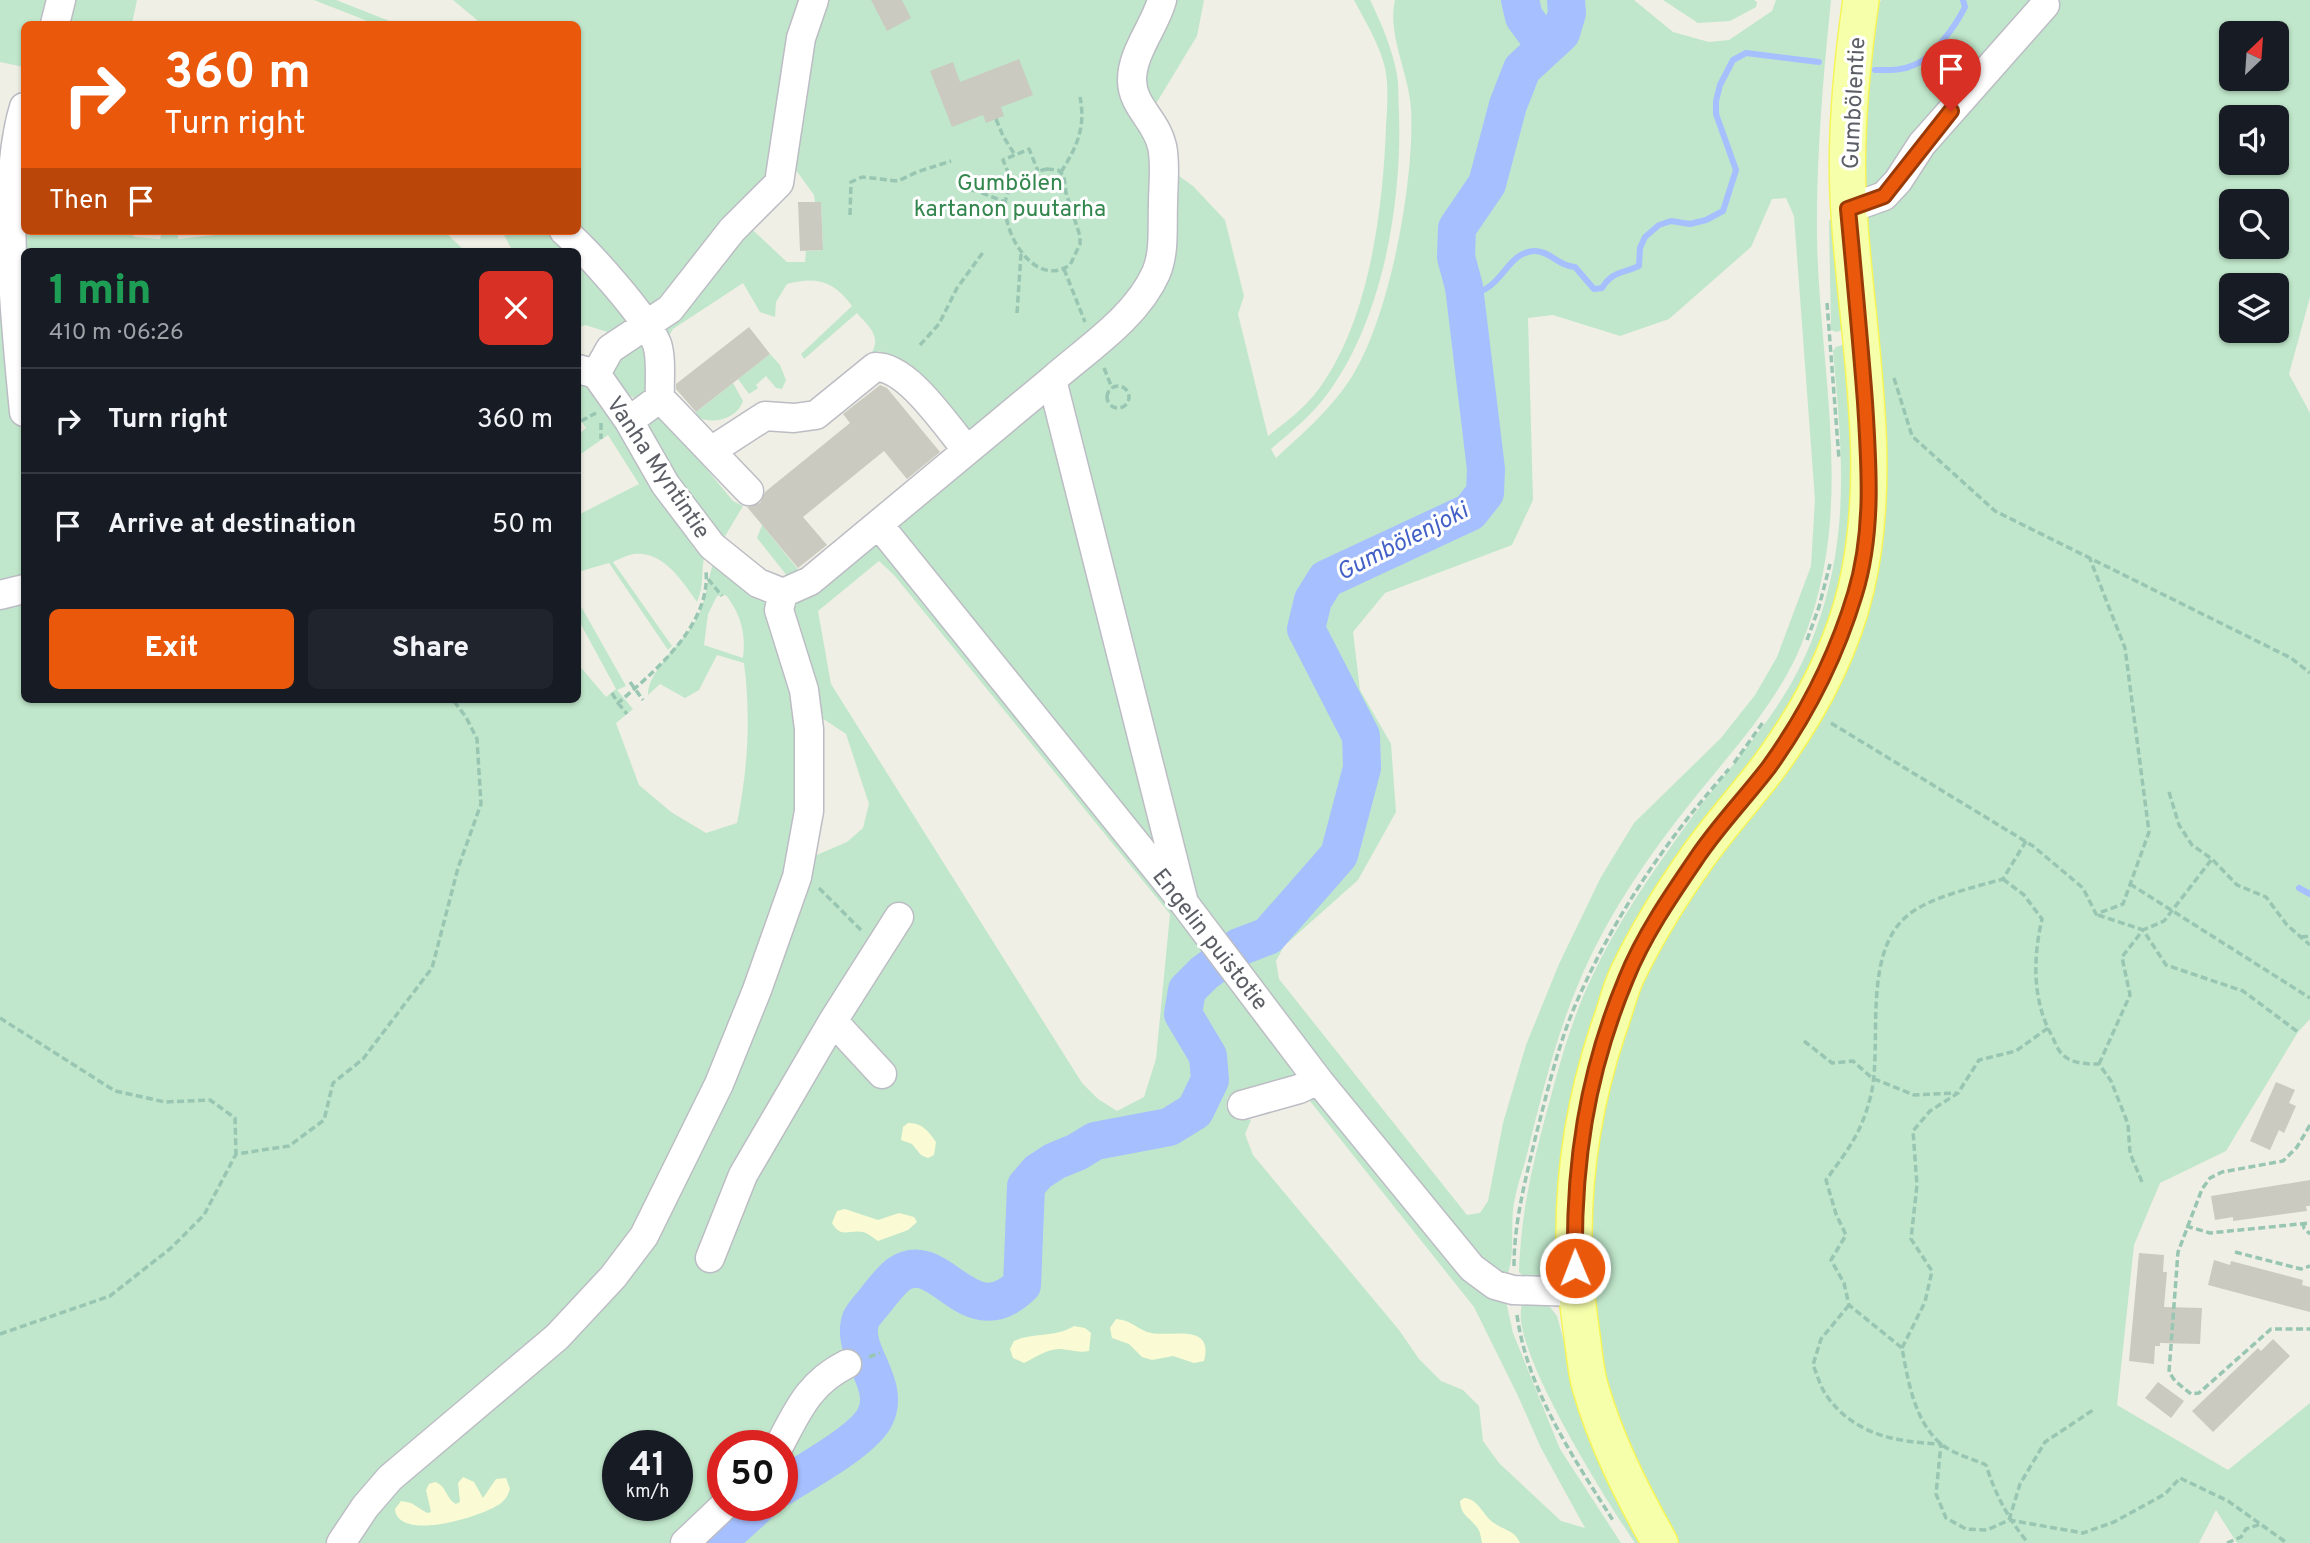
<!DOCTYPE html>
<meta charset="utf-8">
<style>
body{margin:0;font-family:Overpass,sans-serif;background:#20242c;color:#f1f3f6;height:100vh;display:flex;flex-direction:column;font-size:26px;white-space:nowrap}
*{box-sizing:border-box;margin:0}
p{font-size:23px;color:#9ea1a6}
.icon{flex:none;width:38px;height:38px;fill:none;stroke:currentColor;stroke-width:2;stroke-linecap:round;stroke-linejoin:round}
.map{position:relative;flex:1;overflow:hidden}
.side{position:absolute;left:21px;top:248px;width:560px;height:455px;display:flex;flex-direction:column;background:#171b24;border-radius:10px;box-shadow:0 2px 5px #0004}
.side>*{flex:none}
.top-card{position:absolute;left:21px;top:21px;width:560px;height:214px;border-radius:10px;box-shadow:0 2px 5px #0004;background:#ea580c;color:#fff;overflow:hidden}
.needle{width:46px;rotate:25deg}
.fabs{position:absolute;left:2219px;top:21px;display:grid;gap:14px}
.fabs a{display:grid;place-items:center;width:70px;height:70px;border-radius:10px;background:#171b24;box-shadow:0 2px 5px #0004;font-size:35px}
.speed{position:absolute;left:602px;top:1430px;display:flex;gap:14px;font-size:35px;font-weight:700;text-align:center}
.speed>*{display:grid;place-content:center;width:91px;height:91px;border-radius:50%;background:#171b24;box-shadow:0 2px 5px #0004;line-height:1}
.speed small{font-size:18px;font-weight:400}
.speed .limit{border:10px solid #d22;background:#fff;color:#111}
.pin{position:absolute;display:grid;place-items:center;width:60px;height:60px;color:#fff;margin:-72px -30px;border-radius:50% 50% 50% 0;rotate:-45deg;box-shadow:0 0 7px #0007}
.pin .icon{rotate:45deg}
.me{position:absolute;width:77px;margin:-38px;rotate:359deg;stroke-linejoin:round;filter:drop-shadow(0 0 5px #0008)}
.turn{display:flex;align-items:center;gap:24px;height:147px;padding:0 28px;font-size:32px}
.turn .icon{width:91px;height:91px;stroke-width:2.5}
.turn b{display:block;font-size:49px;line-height:60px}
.then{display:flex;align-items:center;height:66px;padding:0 28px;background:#0003;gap:14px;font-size:26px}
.round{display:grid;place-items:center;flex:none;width:74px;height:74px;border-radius:10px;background:#20242c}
.summary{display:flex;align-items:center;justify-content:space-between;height:119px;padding:0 28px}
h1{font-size:42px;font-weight:800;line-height:52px;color:#1e9e55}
.cta{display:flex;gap:14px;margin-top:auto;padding:14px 28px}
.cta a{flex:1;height:80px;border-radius:10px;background:#ea580c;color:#fff;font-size:28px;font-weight:800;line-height:80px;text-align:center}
.cta a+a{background:#20242c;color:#f1f3f6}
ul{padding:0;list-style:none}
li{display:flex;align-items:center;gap:21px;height:105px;padding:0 28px;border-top:2px solid #363941}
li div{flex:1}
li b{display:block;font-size:26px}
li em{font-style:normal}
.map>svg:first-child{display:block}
.green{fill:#c0e7cb;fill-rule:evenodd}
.sand{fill:#fafbd4}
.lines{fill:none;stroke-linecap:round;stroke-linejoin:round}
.stream{stroke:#a5bfff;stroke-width:6}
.river{stroke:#a5bfff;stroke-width:38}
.building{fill:#cacac1}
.minor-casing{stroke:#bcbdc4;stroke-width:31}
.major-casing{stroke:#f5f458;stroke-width:38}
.path{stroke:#98c6b2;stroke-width:3.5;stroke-dasharray:7 3.5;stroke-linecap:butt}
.minor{stroke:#fff;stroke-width:28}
.major{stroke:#f6ffaa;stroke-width:35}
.route-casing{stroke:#983908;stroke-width:18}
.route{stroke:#ea580c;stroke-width:12}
.labels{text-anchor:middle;stroke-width:6;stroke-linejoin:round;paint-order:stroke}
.street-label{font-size:23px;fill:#5c5e66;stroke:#fff}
.park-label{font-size:23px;fill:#33864d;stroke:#fff}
.water-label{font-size:24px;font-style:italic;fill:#4360c7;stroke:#fff}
</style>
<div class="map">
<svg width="2310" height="1543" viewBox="0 0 2310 1543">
<rect width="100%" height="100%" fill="#efefe5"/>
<path class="green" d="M0,0H53L47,24H24V67L0,62Z
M66,0H137L132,24H62Z
M314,0H336L397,24H375Z
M453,0H1204L1197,36L1154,107L1172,171L1193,186L1225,220L1244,296L1238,314L1268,436C1290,419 1310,404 1325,380C1370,312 1383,208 1386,127C1387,108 1389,87 1385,68C1380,45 1365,21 1354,0H1370C1381,22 1393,51 1397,75C1399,87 1398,100 1399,113C1402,203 1383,318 1328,393C1312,415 1291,432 1271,449L1276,458C1302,434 1329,411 1349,381C1389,322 1415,181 1411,109C1409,73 1387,35 1395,0H1634L1673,32L1709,42L1729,40L1772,11L1776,0H1831C1823,79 1816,159 1817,239C1820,383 1859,519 1796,657C1773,705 1738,745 1705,785C1654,847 1608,912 1577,987C1555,1040 1542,1094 1528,1150C1524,1168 1517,1185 1514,1203C1510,1223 1516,1260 1506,1277L1485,1269L895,523L972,435L880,351L871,354C882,336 869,327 857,313L804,359L801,354L852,306C834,281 816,276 787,284L776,302L775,317L760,312L743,283L673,329L668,337L658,329L744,222L787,262H805L806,251L823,250L821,202H815L814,195L788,159L647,316L578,231V24H475L477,20ZM1786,198L1794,216L1815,500L1811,566L1777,657L1755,695L1721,738L1634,823L1601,877L1559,964L1526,1045L1503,1123L1488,1201L1480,1213L1467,1215L1279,979L1276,961L1284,946L1358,880L1396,812L1391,744L1360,690L1353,632L1385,593L1512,545L1533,500L1528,318L1553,315L1620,336L1669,319L1751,247L1772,199Z
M1663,0H1754L1757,2L1756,7L1730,21L1698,23Z
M1881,0H2310V297L2289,374L2310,413V1019L2298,1032L2226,1151L2160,1183L2134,1245L2117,1405L2228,1470L2310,1403V1543H2237L2216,1510L2199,1543H1678L1636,1469L1602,1380L1588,1291L1593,1139L1638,983L1708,863L1853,641L1862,182L1871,22ZM2231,33H2277V79H2231ZM2231,117H2277V163H2231ZM2231,201H2277V247H2231ZM2231,285H2277V331H2231Z
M0,193L12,405L24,435V582L0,588Z
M1835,217L1847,329L1836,332L1831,330L1829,221Z
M24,231H127L135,237L160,239L162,231H178V239L224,234L225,231H444L466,252H24Z
M502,231H557L576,248L628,308C631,323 626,327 614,334L585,325L578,328V252H513Z
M636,333L655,348L645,397L639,400L622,392L611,380L613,355Z
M1845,344L1849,346L1855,521L1834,619L1795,705L1650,908L1556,1269L1548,1276L1524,1277L1519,1272C1521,1216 1530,1175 1544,1122C1557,1074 1569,1026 1590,981C1616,924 1653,871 1690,820C1737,755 1786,711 1815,632C1851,535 1842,451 1833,351L1836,347Z
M770,354L780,365L786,380L782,389L776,388L766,376L756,385L758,388L749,394L738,379Z
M578,375L587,378L706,549C700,568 705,585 697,602C682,581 664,551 634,554C627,555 619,559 613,562L672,646L668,650L609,563L578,572V515L639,484L608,435L578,456V435L586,428L578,416Z
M733,383L743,401C737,419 713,425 696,417L695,413Z
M655,417L661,418L670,425L733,501L743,506L721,543L643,429Z
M762,525L801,573L788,577L757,538Z
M864,546L879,547L1307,1076L1286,1087L1238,1092L1228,1097L1226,1106L1229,1114L1251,1120L1245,1134L1253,1155L1399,1330L1419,1359L1441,1381L1463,1390L1479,1406L1483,1441L1499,1463L1561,1521L1585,1528L1541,1448L1518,1396L1474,1307L1306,1096L1312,1090L1505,1297L1513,1333L1560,1449L1621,1543H0V600L24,596V700H578V664L606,697L616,689L578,619V601L626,686L617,690L633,709L616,723L639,785L671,812L706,833L737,823C748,768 751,718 744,663L717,655L699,690L685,698L660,684L648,695C648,671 679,646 692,626C707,605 706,582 715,558L773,606L792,670L812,857L847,842L863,828L869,804L846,734L822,718L792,606L801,593ZM879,561L894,575L1170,914L1156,1059L1144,1097L1117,1111L1098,1099L1082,1083L831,684L818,611ZM726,595C741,615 746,633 743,658L704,645L708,614L717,596ZM618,1446H677V1505H618ZM723,1446H782V1505H723Z
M1525,1300H1538L1550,1307L1557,1316L1570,1364L1649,1543H1635C1613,1511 1497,1330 1525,1300Z"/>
<path class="sand" d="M908,1123C922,1122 929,1132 936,1142L934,1155L928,1158L921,1155L912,1144L901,1140L903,1127Z
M845,1209L878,1220L899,1213L914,1217L917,1222L908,1230L878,1241C873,1238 868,1233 863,1232C849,1229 841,1239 832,1223L837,1211Z
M1116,1319C1130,1320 1135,1327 1147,1332C1166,1339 1215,1320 1204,1361L1194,1363L1173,1356L1152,1360L1142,1357L1129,1344L1112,1338L1110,1328Z
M1074,1326L1085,1328L1091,1333L1089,1351C1078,1353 1071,1350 1061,1349C1047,1349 1036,1357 1024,1363L1013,1358L1010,1349L1014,1341C1034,1332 1055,1338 1074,1326Z
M463,1477L474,1482L483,1498L496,1479L506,1478L510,1489C508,1495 506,1499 501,1503C485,1516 398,1543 395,1509L401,1501L411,1503L427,1513L431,1512L426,1490L429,1484L435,1482C447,1486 446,1499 456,1504L460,1502L458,1483Z
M1464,1498C1479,1499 1483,1516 1494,1523C1503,1530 1515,1530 1520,1543H1482C1481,1537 1480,1530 1476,1526C1468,1516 1461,1515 1460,1501Z"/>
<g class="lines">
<path class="stream" d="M1875,70C1889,70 1901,71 1914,65C1933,58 1956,25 1965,7L1963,0
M1466,297C1472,294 1481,292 1487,288C1504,278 1512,251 1535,251C1550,251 1558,266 1575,267L1594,289L1602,288C1612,271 1624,273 1639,266L1640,248L1645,237L1659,225L1671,221L1690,224L1706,220L1723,211L1736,170L1716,114V101L1720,85L1733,60L1746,53L1819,62
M2299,888L2310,894"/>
<path class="river" d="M1520,0L1524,17L1546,47
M782,1487C806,1471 863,1441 875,1417C892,1383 849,1351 861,1319C864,1313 870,1307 874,1302C881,1293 890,1281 899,1274C941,1246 968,1338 1022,1285L1026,1186L1038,1172L1055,1161L1077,1152L1095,1141L1169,1127L1195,1111L1210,1080L1208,1056L1183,1014L1187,990L1204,973L1239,947L1268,936L1339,855L1362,768L1361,736L1306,629L1313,600L1326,579L1470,512L1485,493L1486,469L1464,287L1456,257L1457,228L1487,184L1508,105L1522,69L1561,33L1567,13L1566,0
M716,1543L758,1505"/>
</g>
<path class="building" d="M871,0H902L911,18L887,31Z
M1019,59L1033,95L1001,107L1004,116L986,123L983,115L952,127L930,71L953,62L960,82Z
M798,202H821L823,250L800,251Z
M749,327L770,354L696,412L676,389V384Z
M880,385L887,388L940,452L907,479L884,451L803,517L827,545L798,568L747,507L760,503L765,492L850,423L843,414Z
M2276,1082L2295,1090L2289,1103L2296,1106L2284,1133L2279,1130L2270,1150L2250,1141Z
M2310,1180V1206H2306L2307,1211L2233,1221V1217L2215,1220L2211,1196Z
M2139,1253L2164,1255L2163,1272H2167L2164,1307L2202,1308L2200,1344L2160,1343V1346H2155L2154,1364L2129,1361Z
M2214,1260L2230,1265L2231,1261L2303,1280L2302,1285L2310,1287V1312L2208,1285Z
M2273,1339L2290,1356L2213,1432L2192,1411L2258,1348L2261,1351Z
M2158,1382L2184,1401L2171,1418L2145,1398Z"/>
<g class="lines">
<defs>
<path id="minor" d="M55,24L61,0
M24,107C0,185 16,327 24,412
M1848,209L1884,196L1898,181L1922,144L2045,5
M564,231C587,251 646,316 657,344C662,359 659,382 660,398L629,421
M578,369L596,374L629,421L665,484L712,546L758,583L783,593L810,581L1052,380L1184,903
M596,374L610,349L670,309L732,230L779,183L801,38L814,0
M1052,380C1087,349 1136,318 1156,273C1165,252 1162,227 1163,204C1163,185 1166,164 1162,146C1156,120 1132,106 1132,80C1132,52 1155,26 1162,0
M660,398L749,491
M711,451L765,416L794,418L816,415L875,367C908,366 946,426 967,450
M879,525L1184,903L1318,1080L1472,1268L1495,1285L1513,1290L1576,1292
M0,595L24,589
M833,1021L882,1074
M1242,1105L1299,1089L1318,1080
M710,1258L743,1175L833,1021L899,917
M779,1446C798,1410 809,1383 847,1364
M341,1543L365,1507L390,1478L557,1337L613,1277L644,1236L719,1084L757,990L797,877L809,811V729L804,690L779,610L783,593
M685,1543L725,1505"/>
<path id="major" d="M1660,1543C1632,1493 1606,1442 1590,1386C1585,1368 1584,1348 1581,1329C1566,1228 1576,1126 1608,1030C1615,1012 1619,992 1627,975C1647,933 1672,893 1699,855C1721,824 1747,796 1770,765C1808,713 1841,652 1856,589C1885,466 1857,337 1849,213C1844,143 1851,69 1861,0"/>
</defs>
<use href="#minor" class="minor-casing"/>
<use href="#major" class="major-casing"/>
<path class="path" d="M996,119L1003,136L1015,155
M1047,169L1058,170L1064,176L1066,193L1080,236V244L1070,265C1030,292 993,217 1009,190C1016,178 1034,172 1047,169Z
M1061,172C1077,147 1086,127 1080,97
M1013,184L1003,160L1029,149L1038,171
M961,189L977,191L1005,202
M850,215L851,182L862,177L898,181L917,172L951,161
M1064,269L1085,322
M1827,303L1839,459
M1017,313L1021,254
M920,345L939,324L957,288L984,251
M1104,368L1112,388
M1894,378L1912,436L1995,511L2291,658L2310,673
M1107 397a11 11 0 1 1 22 0a11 11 0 1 1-22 0Z
M581,421L596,413
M601,423V439
M708,579L722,596
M1807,640L1819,607L1830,564
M630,682L643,700
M612,693L618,703C654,672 711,625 706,571
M618,703L627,714
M1831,723L2033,846L2083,888L2096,914L2123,904L2149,832L2125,648L2090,559
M1734,763L1764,721
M2169,792L2179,825L2192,845L2212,859L2237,885L2266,897L2287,925L2310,945
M2026,841L2003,879C1975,887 1935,896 1912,912C1860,948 1883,1044 1871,1095C1861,1134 1849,1148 1826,1180L1836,1214L1846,1235L1831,1260L1844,1283L1849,1305L1902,1348C1908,1380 1914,1421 1941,1444C1953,1454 1973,1459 1986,1465C1996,1496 2008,1518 2028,1543
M2003,879L2024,895L2042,919C2033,958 2032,1000 2052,1036C2055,1042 2058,1051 2063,1055C2073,1064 2086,1064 2099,1064L2111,1081L2128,1124L2130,1153L2142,1182
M2130,884L2310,998
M819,888L863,932
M2098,915L2143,930L2166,965L2243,991L2298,1032
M2301,937L2310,936
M0,1018L115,1091L165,1102L210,1100L235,1118L236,1154L289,1146L324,1120L333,1083L363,1059L432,968L458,868L481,804L477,739L466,717L453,700
M1804,1041L1832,1063L1853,1061L1872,1078L1914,1095L1956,1093
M2099,1064L2130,995L2122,957L2143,930L2164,921L2212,859
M2310,1125L2297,1147L2283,1161L2222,1172L2210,1178L2202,1189L2178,1252L2169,1372L2175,1381L2191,1394L2199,1393L2271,1329H2310
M2303,1222L2304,1228L2310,1234
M2186,1226L2210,1233L2310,1223
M2235,1252L2301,1269L2310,1266
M1514,1266C1514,1221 1526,1178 1536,1135C1547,1093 1557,1049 1574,1008C1612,919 1665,841 1729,769
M1849,1305L1821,1339L1813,1365C1817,1374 1820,1386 1826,1395C1854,1435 1896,1442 1941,1444L1936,1494L1946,1518L1966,1529L1987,1530L2009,1520L2083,1533L2114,1522L2165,1494L2180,1478L2228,1501L2287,1543
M1517,1315C1527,1390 1575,1460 1614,1522
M0,1334L110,1296L171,1248L204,1215L236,1154
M1902,1348L1925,1302L1932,1271L1911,1239L1917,1185L1913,1131L1930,1111L1958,1093L1979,1060L2016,1051L2048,1028
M869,1357L880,1353
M2009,1520L2020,1484L2045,1442L2093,1410
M2227,1543L2241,1537L2246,1529L2261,1524"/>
<use href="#minor" class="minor"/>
<use href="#major" class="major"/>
</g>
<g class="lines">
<defs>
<path id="route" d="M1575,1268C1573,1166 1586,1075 1626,979C1643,936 1672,894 1698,856C1719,825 1746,797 1769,767C1807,714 1836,657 1855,594C1874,532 1869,466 1865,402C1860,337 1854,273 1848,209L1884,196L1951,111"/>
</defs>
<use href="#route" class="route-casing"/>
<use href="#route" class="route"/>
</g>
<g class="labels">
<g class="street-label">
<text transform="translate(1853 103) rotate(-87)" y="8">Gumbölentie</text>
<text transform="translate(659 467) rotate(56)" y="8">Vanha Myntintie</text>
<text transform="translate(1211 939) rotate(52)" y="8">Engelin puistotie</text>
</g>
<g class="park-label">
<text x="1010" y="190">Gumbölen<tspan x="1010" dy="26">kartanon puutarha</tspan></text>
</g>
<g class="water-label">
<text transform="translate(1402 541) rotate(-27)" y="8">Gumbölenjoki</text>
</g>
</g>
</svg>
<div class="fabs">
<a><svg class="needle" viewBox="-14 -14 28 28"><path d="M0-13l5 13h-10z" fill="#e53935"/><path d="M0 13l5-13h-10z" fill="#9ea1a6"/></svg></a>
<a><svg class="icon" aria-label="sound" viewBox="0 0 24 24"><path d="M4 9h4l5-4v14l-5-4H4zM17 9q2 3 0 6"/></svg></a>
<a><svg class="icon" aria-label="search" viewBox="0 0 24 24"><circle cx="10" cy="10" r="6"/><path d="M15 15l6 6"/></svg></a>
<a><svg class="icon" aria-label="layers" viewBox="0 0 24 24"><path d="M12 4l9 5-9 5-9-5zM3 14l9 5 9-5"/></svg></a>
</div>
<div class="speed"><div>41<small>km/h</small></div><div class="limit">50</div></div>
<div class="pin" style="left:1951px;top:111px;background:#d93025"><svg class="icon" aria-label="arrive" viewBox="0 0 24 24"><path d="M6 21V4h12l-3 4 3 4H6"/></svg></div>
<svg class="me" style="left:1575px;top:1268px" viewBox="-20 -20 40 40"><circle r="17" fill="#ea580c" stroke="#fff" stroke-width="3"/><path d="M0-11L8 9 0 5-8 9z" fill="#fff"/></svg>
<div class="top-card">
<div class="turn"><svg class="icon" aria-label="right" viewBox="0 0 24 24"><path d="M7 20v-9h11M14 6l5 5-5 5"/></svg><div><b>360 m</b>Turn right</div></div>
<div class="then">Then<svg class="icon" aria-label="arrive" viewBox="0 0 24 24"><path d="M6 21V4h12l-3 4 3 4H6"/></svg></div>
</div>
<section class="side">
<div class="summary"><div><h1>1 min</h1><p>410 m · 06:26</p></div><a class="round" style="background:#d93025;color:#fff"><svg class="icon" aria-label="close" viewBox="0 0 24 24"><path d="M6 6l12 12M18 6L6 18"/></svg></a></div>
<ul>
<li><svg class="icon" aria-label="right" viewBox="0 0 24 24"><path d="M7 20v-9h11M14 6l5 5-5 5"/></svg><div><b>Turn right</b></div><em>360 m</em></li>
<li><svg class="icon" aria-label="arrive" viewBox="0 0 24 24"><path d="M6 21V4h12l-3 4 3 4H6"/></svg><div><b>Arrive at destination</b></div><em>50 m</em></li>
</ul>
<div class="cta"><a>Exit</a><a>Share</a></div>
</section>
</div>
